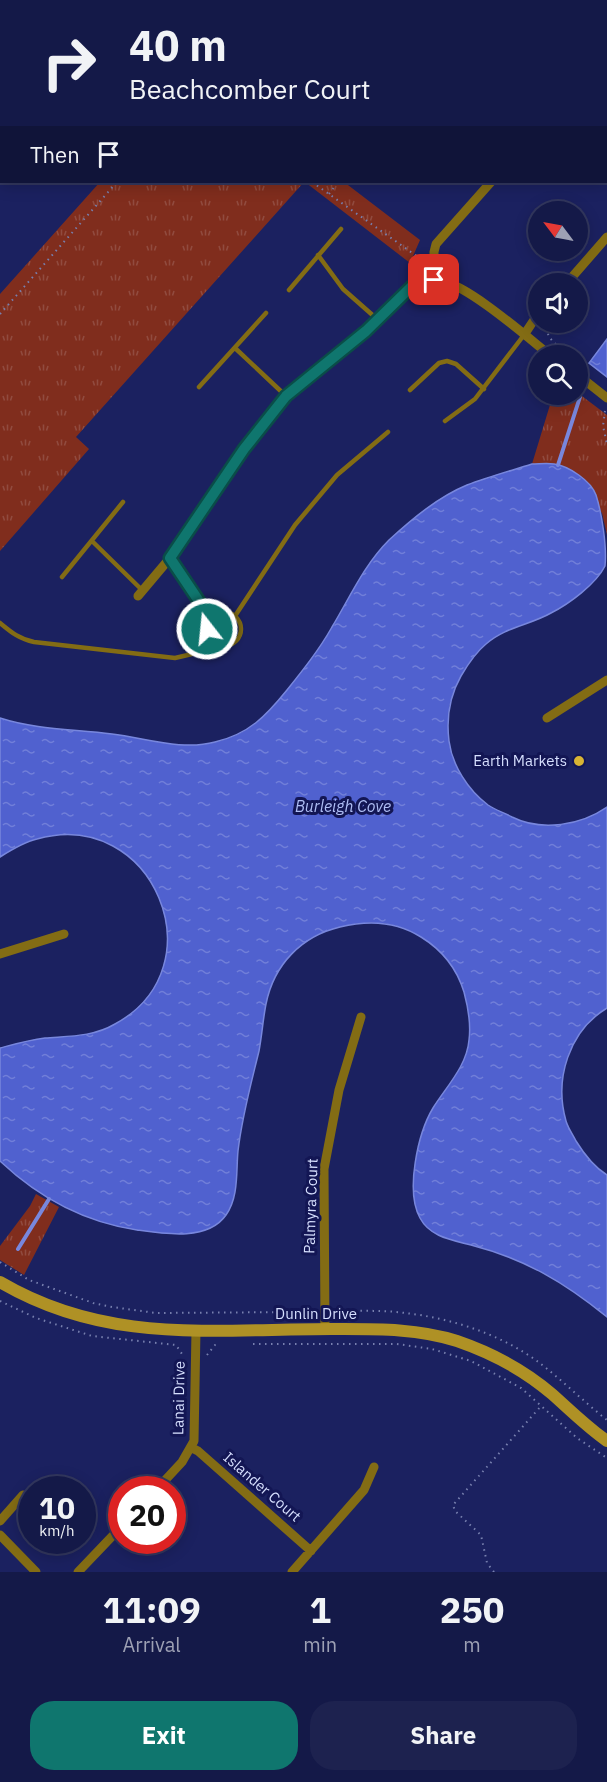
<!DOCTYPE html>
<style>
body{margin:0;font-family:"IBM Plex Sans",sans-serif;background:#1d224f;color:#f1f3f6;height:100vh;display:flex;flex-direction:column;font-size:22px;white-space:nowrap}
*{box-sizing:border-box;margin:0}
p{font-size:20px;color:#9da0b4}
.icon{flex:none;width:33px;height:33px;fill:none;stroke:currentColor;stroke-width:2;stroke-linecap:round;stroke-linejoin:round}
.map{position:relative;height:1572px;overflow:hidden}
.side{display:flex;flex-direction:column;background:#141948;flex:1}
.side>*{flex:none}
.banner{position:absolute;left:0px;top:0px;width:608px;height:183px;box-shadow:0 3px 15px #0003,0 0 0 2px #333860;background:#141948;color:#f1f3f6;overflow:hidden}
.needle{width:39px;rotate:302deg}
.fabs{position:absolute;left:528px;top:201px;display:grid;gap:12px}
.fabs a{display:grid;place-items:center;width:60px;height:60px;border-radius:50%;background:#141948;box-shadow:0 3px 15px #0003,0 0 0 2px #333860;font-size:30px}
.speed{position:absolute;left:18px;top:1476px;display:flex;gap:12px;font-size:30px;font-weight:700;text-align:center}
.speed>*{display:grid;place-content:center;width:78px;height:78px;border-radius:50%;background:#141948;box-shadow:0 3px 15px #0003,0 0 0 2px #333860;line-height:1}
.speed small{font-size:15px;font-weight:400}
.speed .limit{border:9px solid #d22;background:#fff;color:#111}
.pin{position:absolute;display:grid;place-items:center;width:51px;height:51px;color:#fff;margin:-26px;border-radius:12px;box-shadow:0 3px 9px #0006}
.me{position:absolute;width:66px;margin:-33px;rotate:344deg;stroke-linejoin:round;filter:drop-shadow(0 0 4px #0008)}
.turn{display:flex;align-items:center;gap:21px;height:126px;padding:0 30px;font-size:27px}
.turn .icon{width:78px;height:78px;stroke-width:2.5}
.turn b{display:block;font-size:42px;line-height:51px}
.then{display:flex;align-items:center;height:57px;padding:0 30px;background:#0003;gap:12px;font-size:22px}
.eta{display:flex;justify-content:space-evenly;align-items:center;height:102px;text-align:center}
.eta b{font-size:36px;font-weight:800;line-height:42px}
.primary-button{display:flex;gap:12px;margin-top:auto;padding:12px 30px}
.primary-button a{flex:1;height:69px;border-radius:24px;background:#0f766e;color:#fff;font-size:24px;font-weight:800;line-height:69px;text-align:center}
.primary-button a+a{background:#1d224f;color:#f1f3f6}
.map>svg:first-child{display:block}
.park{fill:url(#park-tufts)}
.water{fill:url(#water-ripples);stroke:#7887dd;stroke-width:1.5}
.lines{fill:none;stroke-linecap:round;stroke-linejoin:round}
.stream{stroke:#7887dd;stroke-width:4}
.path{stroke:#7880af;stroke-width:2;stroke-dasharray:1.5 4.5;stroke-linecap:butt}
.lane{stroke:#836c14;stroke-width:4.5}
.street{stroke:#836c14;stroke-width:9}
.secondary{stroke:#af9125;stroke-width:12}
.route-casing{stroke:#0a4d48;stroke-width:15}
.route{stroke:#0f766e;stroke-width:10}
.poi-dot{fill:#d8b434;stroke:#131654;stroke-width:2}
.labels{text-anchor:middle;stroke-width:6;stroke-linejoin:round;paint-order:stroke}
.poi-label{font-size:15px;fill:#d6dffe;stroke:#131654;text-anchor:end}
.street-label{font-size:15px;fill:#d6dffe;stroke:#131654}
.water-label{font-size:16px;font-style:italic;fill:#afbef5;stroke:#131654}
</style>
<div class="map">
<svg width="607" height="1572" viewBox="0 0 607 1572">
<defs>
<pattern id="park-tufts" width="24" height="20" patternUnits="userSpaceOnUse" patternTransform="scale(1.5)"><rect width="24" height="20" fill="#802d1d"/><path d="M3 7l-1-3M5 7V3M7 7l1-3M15 17l-1-3M17 17v-4M19 17l1-3" fill="none" stroke="#914b3f"/></pattern>
<pattern id="water-ripples" width="26" height="14" patternUnits="userSpaceOnUse" patternTransform="scale(1.5)"><rect width="26" height="14" fill="#5061cf"/><path d="M2 4q2-2 4 0t4 0M15 11q2-2 4 0t4 0" fill="none" stroke="#717fd9"/></pattern>
</defs>
<rect width="100%" height="100%" fill="#1b2160"/>
<path class="park" d="M100,182H304L76,437L89,449L0,551V294Z
M305,182H344L420,240L410,263Z
M578,393L607,415V535L602,513L556,464H532L553,395L578,394Z
M36,1194L59,1207L24,1275L0,1260V1246L30,1206Z"/>
<path class="water" d="M607,339V377L589,363Z
M532,464C539,464 547,463 554,464C569,466 591,481 596,495C602,514 607,547 605,566C596,584 569,604 551,613C530,625 505,627 486,644C475,653 468,664 461,676C449,697 446,717 449,741C452,765 468,790 488,805C495,810 505,813 512,817C542,832 581,825 607,807V1008C569,1031 554,1079 566,1121C568,1128 573,1135 576,1141C584,1154 594,1167 607,1175V1317C564,1282 525,1259 471,1245C452,1240 430,1237 420,1218C405,1191 418,1133 433,1108C446,1087 467,1066 469,1040C471,1025 468,1007 464,992C457,969 442,950 421,937C396,921 368,920 340,927C302,936 274,964 266,1004C263,1019 262,1035 259,1051C251,1084 242,1116 238,1151C236,1171 239,1197 226,1215C208,1241 165,1234 137,1230C84,1222 38,1197 0,1161V1048C15,1044 29,1040 45,1038C69,1036 93,1037 115,1024C220,967 153,806 37,839C24,842 11,850 0,857V718C37,730 74,729 112,734C146,738 182,751 215,742C249,734 266,716 287,690C303,670 319,650 332,627C350,597 364,565 389,540C412,519 438,497 467,485C488,477 510,471 532,464Z"/>
<g class="lines">
<path class="stream" d="M558,465L580,397
M18,1249L49,1199"/>
<path class="path" d="M415,0L416,2
M529,0L531,2
M280,2L282,0
M606,60H607
M312,182L425,262
M329,194L338,182
M0,314L117,182
M549,322C541,339 562,348 573,356
M578,358L581,364
M605,411L603,426L607,444
M0,1262L29,1280L93,1303L112,1307L156,1313L302,1312L311,1304
M0,1301L36,1318L92,1336L176,1345L184,1357
M337,1309L341,1311C362,1311 384,1310 405,1313C450,1318 500,1334 537,1361C561,1379 583,1401 607,1420
M253,1344H397L432,1349L471,1361L521,1388L577,1438L607,1458
M207,1355L215,1345L220,1344
M494,1572L487,1563L481,1535L455,1511L453,1505L542,1405"/>
<path class="lane" d="M318,255L343,289L377,319
M289,290L341,229
M235,348L286,396
M199,387L266,313
M410,390L439,363L447,361L456,364L484,389
M445,421L475,399L524,335
M92,541L142,590
M170,558L211,619
M62,577L123,502
M207 629a17 17 0 1 1 34 0a17 17 0 1 1-34 0Z
M235,616L295,525L337,475L388,432
M0,623C11,632 19,639 34,642L175,658L192,654L214,643"/>
<path class="street" d="M144,2L145,0
M606,161H607
M0,164L2,162
M434,280V252L436,244L491,182
M566,284L607,237
M524,335L538,314
M578,375L607,398
M138,596L170,558L244,449L286,396L365,331L411,287C420,282 431,279 442,281C469,286 527,337 551,356
M547,718L607,680
M0,954L64,934
M325,1329L324,1169L339,1090L361,1017
M192,1448L198,1451L311,1551
M156,1490L182,1462L194,1441L196,1330
M0,1521L23,1495
M0,1535L36,1572
M78,1572L122,1526
M292,1572L364,1490L374,1467"/>
<path class="secondary" d="M0,1282C107,1345 213,1329 332,1329C374,1329 417,1328 457,1341C492,1353 524,1370 552,1394C570,1410 587,1427 607,1441"/>
</g>
<g class="lines">
<defs>
<path id="route" d="M207,629L211,619L170,558L244,449L286,396L366,331L411,287L417,283L434,280"/>
</defs>
<use href="#route" class="route-casing"/>
<use href="#route" class="route"/>
</g>
<circle class="poi-dot" cx="579" cy="761" r="6"/>
<g class="labels">
<g class="poi-label">
<text x="567" y="766">Earth Markets</text>
</g>
<g class="street-label">
<text transform="translate(311 1206) rotate(-88)" y="5">Palmyra Court</text>
<text x="316" y="1319">Dunlin Drive</text>
<text transform="translate(179 1398) rotate(-89)" y="5">Lanai Drive</text>
<text transform="translate(262 1487) rotate(41)" y="5">Islander Court</text>
</g>
<g class="water-label">
<text x="343" y="812">Burleigh Cove</text>
</g>
</g>
</svg>
<div class="fabs">
<a><svg class="needle" viewBox="-14 -14 28 28"><path d="M0-13l5 13h-10z" fill="#e53935"/><path d="M0 13l5-13h-10z" fill="#9da0b4"/></svg></a>
<a><svg class="icon" aria-label="sound" viewBox="0 0 24 24"><path d="M4 9h4l5-4v14l-5-4H4zM17 9q2 3 0 6"/></svg></a>
<a><svg class="icon" aria-label="search" viewBox="0 0 24 24"><circle cx="10" cy="10" r="6"/><path d="M15 15l6 6"/></svg></a>
</div>
<div class="speed"><div>10<small>km/h</small></div><div class="limit">20</div></div>
<div class="pin" style="left:434px;top:280px;background:#d93025"><svg class="icon" aria-label="arrive" viewBox="0 0 24 24"><path d="M6 21V4h12l-3 4 3 4H6"/></svg></div>
<svg class="me" style="left:207px;top:629px" viewBox="-20 -20 40 40"><circle r="17" fill="#0f766e" stroke="#fff" stroke-width="3"/><path d="M0-11L8 9 0 5-8 9z" fill="#fff"/></svg>
<div class="banner">
<div class="turn"><svg class="icon" aria-label="right" viewBox="0 0 24 24"><path d="M7 20v-9h11M14 6l5 5-5 5"/></svg><div><b>40 m</b>Beachcomber Court</div></div>
<div class="then">Then<svg class="icon" aria-label="arrive" viewBox="0 0 24 24"><path d="M6 21V4h12l-3 4 3 4H6"/></svg></div>
</div>
</div>
<section class="side">
<div class="eta">
<div><b>11:09</b><p>Arrival</p></div>
<div><b>1</b><p>min</p></div>
<div><b>250</b><p>m</p></div>
</div>
<div class="primary-button"><a>Exit</a><a>Share</a></div>
</section>
